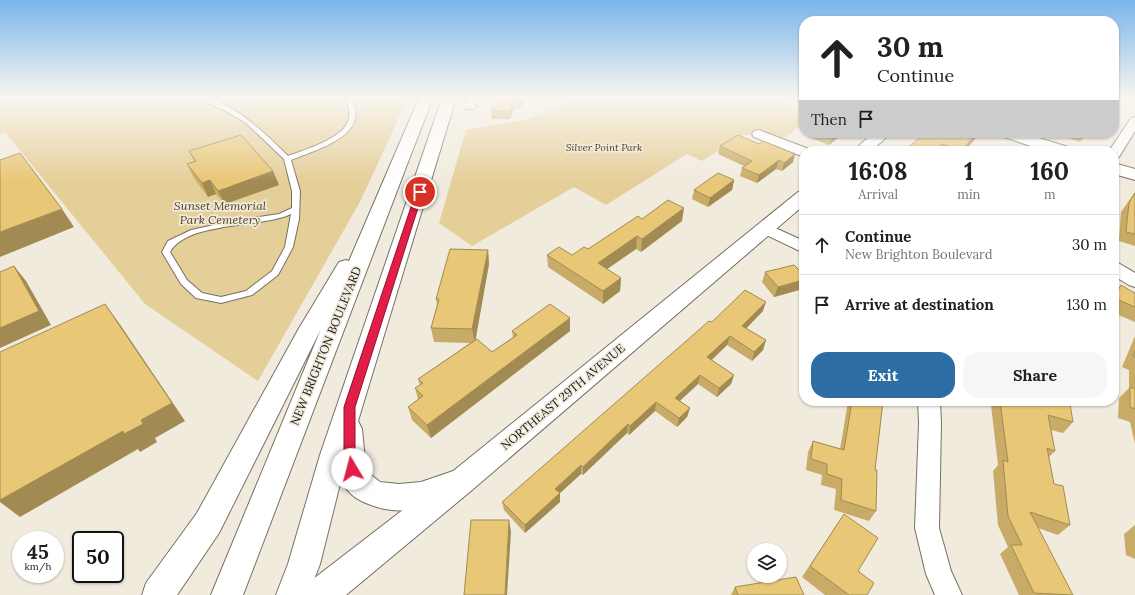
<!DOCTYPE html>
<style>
body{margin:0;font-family:Lora,serif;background:#f6f6f6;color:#202124;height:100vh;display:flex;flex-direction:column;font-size:15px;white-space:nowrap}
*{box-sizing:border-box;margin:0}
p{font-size:13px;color:#757577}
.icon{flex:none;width:22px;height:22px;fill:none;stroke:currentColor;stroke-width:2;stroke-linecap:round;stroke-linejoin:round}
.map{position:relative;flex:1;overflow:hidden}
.details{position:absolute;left:799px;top:146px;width:320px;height:260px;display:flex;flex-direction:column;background:#fff;border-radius:16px;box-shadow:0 1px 3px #0004}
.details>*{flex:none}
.top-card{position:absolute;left:799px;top:16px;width:320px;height:122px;border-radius:16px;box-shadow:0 1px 3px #0004;background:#fff;color:#202124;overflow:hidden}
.fabs{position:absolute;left:747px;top:543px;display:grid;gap:8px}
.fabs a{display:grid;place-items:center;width:40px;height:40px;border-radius:50%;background:#fff;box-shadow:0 1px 3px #0004;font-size:20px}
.speed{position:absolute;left:12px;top:531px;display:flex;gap:8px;font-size:20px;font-weight:700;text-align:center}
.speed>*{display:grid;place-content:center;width:52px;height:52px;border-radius:50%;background:#fff;box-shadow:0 1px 3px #0004;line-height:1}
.speed small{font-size:10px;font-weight:400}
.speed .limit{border:2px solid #111;border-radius:6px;background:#fff;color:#111}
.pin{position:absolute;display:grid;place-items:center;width:34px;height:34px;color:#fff;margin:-17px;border:2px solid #fff;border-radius:50%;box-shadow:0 1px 4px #0007}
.me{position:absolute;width:44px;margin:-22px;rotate:352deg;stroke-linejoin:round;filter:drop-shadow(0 0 3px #0008)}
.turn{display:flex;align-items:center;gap:14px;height:84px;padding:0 12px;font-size:18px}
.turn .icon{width:52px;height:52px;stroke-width:2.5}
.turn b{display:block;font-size:28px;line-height:34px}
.then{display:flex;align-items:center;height:38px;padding:0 12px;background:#0003;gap:8px;font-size:15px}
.eta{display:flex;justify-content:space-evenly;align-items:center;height:68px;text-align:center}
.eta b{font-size:24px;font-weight:700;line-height:28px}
.button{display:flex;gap:8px;margin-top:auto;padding:8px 12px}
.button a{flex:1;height:46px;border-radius:16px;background:#2c6da3;color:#fff;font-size:16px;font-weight:700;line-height:46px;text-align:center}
.button a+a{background:#f6f6f6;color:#202124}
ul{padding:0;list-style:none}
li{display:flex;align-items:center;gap:12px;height:60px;padding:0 12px;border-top:1px solid #e0e0e0}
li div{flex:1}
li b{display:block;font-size:15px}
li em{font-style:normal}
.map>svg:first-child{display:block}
.green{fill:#e5cf99}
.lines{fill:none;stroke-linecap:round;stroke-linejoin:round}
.service-casing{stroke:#767165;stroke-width:2}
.minor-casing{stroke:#767165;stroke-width:2}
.tertiary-casing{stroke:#767165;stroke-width:2}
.secondary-casing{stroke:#767165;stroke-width:2}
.service{fill:#fff;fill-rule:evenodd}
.minor{fill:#fff;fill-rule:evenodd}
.tertiary{fill:#fff;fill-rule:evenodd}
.secondary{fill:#fff;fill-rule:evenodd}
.wall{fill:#c8ab66}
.shaded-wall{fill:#a28b53}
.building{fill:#e8c777;stroke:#a28b53}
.route{fill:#e11d48;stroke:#92132f}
.labels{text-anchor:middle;stroke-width:3.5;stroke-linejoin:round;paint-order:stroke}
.far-park-label{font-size:10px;font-style:italic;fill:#50421f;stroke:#f1ebde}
.park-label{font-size:12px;font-style:italic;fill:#50421f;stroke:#f1ebde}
.street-label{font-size:12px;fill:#181611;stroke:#f1ebde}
</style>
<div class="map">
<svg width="1135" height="595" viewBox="0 0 1135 595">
<rect width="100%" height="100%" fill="#f1ebde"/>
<path class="green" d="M0,98H408L361,200L258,381L145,304L5,132L0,134Z
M574,98H770L804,110V123L786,137L743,135L702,161L687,154L606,205L574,187L472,246L439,223L466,130L529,119Z"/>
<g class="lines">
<defs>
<path id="service" d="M197,98C226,94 269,137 288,156C304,150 345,138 349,119C351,112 348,105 346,98H352C355,106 357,114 354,122C347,142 308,153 291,160L300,191L299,219L293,247L278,275L252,295L221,303L196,298L181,284L162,252L168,241L191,230L238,220L279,214L292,208V191L284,159L246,123L224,110ZM291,214L285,247L272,271L246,291L221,297L202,293L187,280L170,252C187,221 262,228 291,214Z"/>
<path id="minor" d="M467,98H479L474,109H466L464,106Z
M1135,117V131L1119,157L1114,158V151H1109L1131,118Z
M759,130L809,149L810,151H804V156L799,155L754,137L752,134L754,131Z
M764,223L804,241V253L758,231L756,228L758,225Z
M1114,262L1120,264L1135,273V287L1129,285L1114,276Z
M918,401H940L941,423L939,528L951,571L962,595H935L926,574L915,528L919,423Z"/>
<path id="tertiary" d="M873,133H891L871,151H853Z
M804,191V205L472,490L346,595H304L308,583L452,472L798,192Z"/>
<path id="secondary" d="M419,98H433L408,162L243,595H211L321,329L219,533L177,595H142L146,583L197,513L298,330L339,262L346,260L349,261Z
M442,98H456L358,421L362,429L366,471L380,482L399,484L421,482L462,468L472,472L476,481L472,490C438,503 407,519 371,505C357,500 348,494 341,480L320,564L308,595H276L288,564L320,455Z
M999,133H1023L1068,147L1070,151H1045L1001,136Z
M1114,163L1135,169V180L1114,174Z"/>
</defs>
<use href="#service" class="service-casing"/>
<use href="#minor" class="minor-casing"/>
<use href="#tertiary" class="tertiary-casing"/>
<use href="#secondary" class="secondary-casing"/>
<use href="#service" class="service"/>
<use href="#minor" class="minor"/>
<use href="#tertiary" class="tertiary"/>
<use href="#secondary" class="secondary"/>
</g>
<path class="wall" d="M495,98H526L519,109H513L510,119H492L491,111Z
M795,98H804V101Z
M813,133H844L829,145L811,138Z
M1055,133H1087L1080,142Z
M975,139L964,151H904Z
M720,146L793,162L782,171L776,169L757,183L740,176L742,168L744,166L718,154Z
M189,151L273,171L279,185L225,204L216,194L208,197L194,178L187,164L194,161Z
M734,180L732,190L708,207L692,199L694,190Z
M1135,192V246L1119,241L1121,212Z
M642,219L682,221L641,252L636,249L607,269L621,278L620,291L603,304L548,267L547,255H572L588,249Z
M488,250L489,264L475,340L492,352L513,337L512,331L570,318V331L431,438L412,420L408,407L418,399L415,388L420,385L418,379L470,343L434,342L431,328L437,305L436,299Z
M804,270V295L799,290L774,297L762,282L765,272L800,271Z
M1121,285L1131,291L1135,293V322L1114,313V293Z
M763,311L746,328L766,340L763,350L752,361L727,345L712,360L734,375L731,384L717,397L698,384L680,401L690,408L687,417L677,427L655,411L629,435L627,433L583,475L581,474L560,493V502L525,533L504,510L502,502L712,322Z
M1135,336V444L1130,422L1118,418L1119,398L1129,388V370L1122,367Z
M845,401H883L875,470L876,511L869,521L834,510L836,489L821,485L822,475L806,470L808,452L813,441L840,449L848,402Z
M985,401H1058L1073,422L1063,433L1051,430L1055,451L1049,457L1054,484L1070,525L1058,535L1038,528L1072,595H1019L1000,554L1008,547L998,525L993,471L998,465L991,405L986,404Z
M844,514L858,571L867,595H825L802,577Z
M1135,525V559L1126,555L1124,534Z
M735,587L804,595H731Z"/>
<path class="shaded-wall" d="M521,98H526L519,109V101Z
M512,101L513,109L510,119V111Z
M836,133H844L829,145L832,137Z
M977,133H978L975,139L964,151H961Z
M1086,133H1087L1080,142Z
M942,144L939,151H935Z
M795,154L793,162L782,171L784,163Z
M779,160L776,169L757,183L759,175Z
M273,171L279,185L225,204L218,191Z
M210,180L216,194L208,197L202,183Z
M734,180L732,190L708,207L710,198Z
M684,208L682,221L641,252L642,239Z
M62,209L74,227L0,257V232Z
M637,236L636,249L597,276L598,263Z
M488,250L489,264L475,343L472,329Z
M14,266L26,281L51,325L0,348V328Z
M621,278L620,291L603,304V291Z
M803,280L799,290L774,297L778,287Z
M766,302L763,311L740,335L742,326Z
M105,304L119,323L185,421L155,438L157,442L140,452L138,449L20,517L0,502V500L141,420Z
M570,318V331L431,438L427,425Z
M730,336L727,345L705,366L707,357Z
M766,340L763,350L752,361L754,352Z
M700,375L698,384L673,407L675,398Z
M734,375L731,384L717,397L719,388Z
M656,402L655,411L629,435L630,426Z
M690,408L687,417L677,427L679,418Z
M628,424L627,433L583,475V467Z
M581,465V474L559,494L560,493V502L525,533V525L555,489Z
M509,520L511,532L507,595H505Z"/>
<path class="building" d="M495,98H521L519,101H512L510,111H491Z
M822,133H836L832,137Z
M925,133H977L961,151L942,144L935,151H904Z
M241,135L273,171L218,191L210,180L202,183L187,164L196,161L189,151Z
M738,135L759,144L763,141L795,154L784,163L779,160L759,175L742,168L752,161L720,146Z
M1033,148L1042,151H1031Z
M20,153L62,209L0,232V160Z
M718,173L734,180L710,198L694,190Z
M1135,193V234L1126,232L1129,203Z
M668,200L684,208L642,239L637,236L598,263L621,278L603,291L547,255L559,247L572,255L584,247L588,249L638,216L642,219Z
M450,249L488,250L472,329L431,328L439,299H436Z
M794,265L800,271L804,270V282L803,280L778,287L765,272Z
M14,266L39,311L0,328V272Z
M1121,285L1131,291L1135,293V307L1114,298Z
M745,290L766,302L742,326L766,340L754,352L730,336L707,357L734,375L719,388L700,375L675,398L690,408L679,418L656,402L630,426L628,424L583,467L581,465L555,489L560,493L525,525L502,502L709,321L712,322Z
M105,304L172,403L141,420L143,424L124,434L123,431L0,500V352Z
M550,304L570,318L427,425L408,407L423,396L415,388L423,383L418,379L477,339L492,352L517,335L512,331Z
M1135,351V357L1133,356Z
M1130,387L1135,389V409L1130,407Z
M852,401H883L875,470H877L876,511L841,500L842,479L827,474V464L811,459L813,441L844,450Z
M1000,401H1058L1070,404L1073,422L1048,415L1055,451L1047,448L1054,484L1063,486L1070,525L1030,512L1073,595L1034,593L1011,545H1022L1008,516L1003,460L1008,462Z
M844,514L878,538L858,571L874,583L867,595H849L810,566Z
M471,520H509L505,595H464Z
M796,577L804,595H738L735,587Z"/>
<linearGradient id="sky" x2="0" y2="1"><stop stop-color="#79b4ea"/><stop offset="0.54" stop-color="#f9f6f0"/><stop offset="1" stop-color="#f9f6f0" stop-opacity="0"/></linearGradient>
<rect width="1135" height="181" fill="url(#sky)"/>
<path class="route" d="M420,190L423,192L355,407V458L358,469L357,473L352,474L348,473L344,458V407L416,192Z"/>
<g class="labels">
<g class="far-park-label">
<text x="604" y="151">Silver Point Park</text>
</g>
<g class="park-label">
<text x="220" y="210">Sunset Memorial<tspan x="220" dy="14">Park Cemetery</tspan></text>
</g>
<g class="street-label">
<text transform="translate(326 346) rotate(-68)" y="4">NEW BRIGHTON BOULEVARD</text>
<text transform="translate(563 397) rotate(-40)" y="4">NORTHEAST 29TH AVENUE</text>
</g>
</g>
</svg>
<div class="fabs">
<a><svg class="icon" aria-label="layers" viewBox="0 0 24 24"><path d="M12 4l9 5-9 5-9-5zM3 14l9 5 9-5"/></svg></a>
</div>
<div class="speed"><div>45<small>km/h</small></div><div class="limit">50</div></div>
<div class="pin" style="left:420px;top:192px;background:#d93025"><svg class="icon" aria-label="arrive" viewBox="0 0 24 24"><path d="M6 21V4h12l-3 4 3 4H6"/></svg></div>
<svg class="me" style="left:352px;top:469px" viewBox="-20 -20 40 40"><circle r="19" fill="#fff"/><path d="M0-13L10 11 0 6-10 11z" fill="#e11d48"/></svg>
<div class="top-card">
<div class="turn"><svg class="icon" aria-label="ahead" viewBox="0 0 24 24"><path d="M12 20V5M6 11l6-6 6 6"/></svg><div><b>30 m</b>Continue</div></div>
<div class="then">Then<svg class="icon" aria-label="arrive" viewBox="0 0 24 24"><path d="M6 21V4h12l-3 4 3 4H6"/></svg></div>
</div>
<section class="details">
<div class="eta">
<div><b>16:08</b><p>Arrival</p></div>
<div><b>1</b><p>min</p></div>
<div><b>160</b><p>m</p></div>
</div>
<ul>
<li><svg class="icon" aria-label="ahead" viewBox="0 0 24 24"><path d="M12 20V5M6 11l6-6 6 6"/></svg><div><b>Continue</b><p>New Brighton Boulevard</p></div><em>30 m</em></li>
<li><svg class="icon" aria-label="arrive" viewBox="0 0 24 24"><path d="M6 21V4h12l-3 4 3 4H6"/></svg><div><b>Arrive at destination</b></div><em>130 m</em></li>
</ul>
<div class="button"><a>Exit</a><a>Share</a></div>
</section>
</div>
